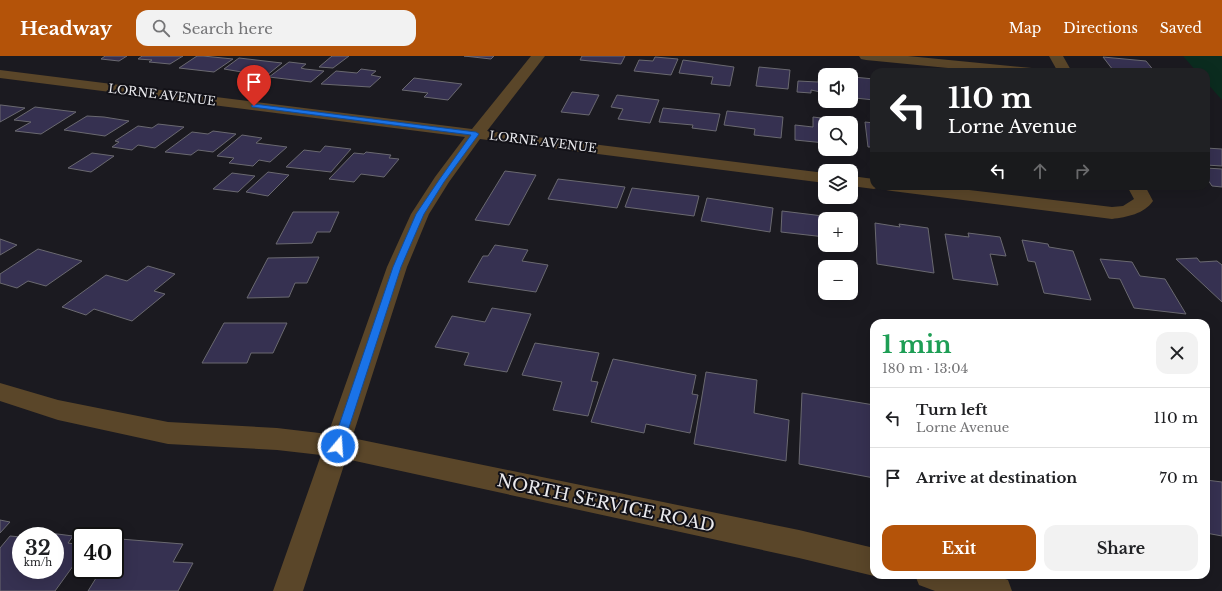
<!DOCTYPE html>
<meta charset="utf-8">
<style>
body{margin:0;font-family:"Libre Baskerville",serif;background:#f2f2f2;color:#202124;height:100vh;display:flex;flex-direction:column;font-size:15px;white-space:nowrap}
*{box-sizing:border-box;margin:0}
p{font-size:13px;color:#757577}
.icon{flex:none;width:22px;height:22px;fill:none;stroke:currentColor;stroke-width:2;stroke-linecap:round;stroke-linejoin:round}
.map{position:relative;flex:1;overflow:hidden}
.drawer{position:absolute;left:870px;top:263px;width:340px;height:260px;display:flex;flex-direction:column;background:#fff;border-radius:12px;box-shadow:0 4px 16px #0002}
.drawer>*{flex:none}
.top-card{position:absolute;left:870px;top:12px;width:340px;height:122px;border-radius:12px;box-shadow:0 4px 16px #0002;background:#202124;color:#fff;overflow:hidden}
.fabs{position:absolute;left:818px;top:12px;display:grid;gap:8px}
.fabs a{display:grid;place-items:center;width:40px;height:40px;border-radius:8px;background:#fff;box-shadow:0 4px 16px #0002;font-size:20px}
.speed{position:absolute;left:12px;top:471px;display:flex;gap:8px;font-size:20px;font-weight:700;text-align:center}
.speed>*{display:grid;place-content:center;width:52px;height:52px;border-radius:50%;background:#fff;box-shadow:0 4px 16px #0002;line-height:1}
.speed small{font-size:10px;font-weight:400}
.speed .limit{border:2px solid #111;border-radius:6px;background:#fff;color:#111}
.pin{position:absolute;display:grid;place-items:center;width:34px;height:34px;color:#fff;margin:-41px -17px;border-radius:50% 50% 50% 0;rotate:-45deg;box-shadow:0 0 4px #0007}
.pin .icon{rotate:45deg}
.me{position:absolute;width:44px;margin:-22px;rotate:18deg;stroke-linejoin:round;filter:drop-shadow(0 0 3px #0008)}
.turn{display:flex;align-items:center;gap:14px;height:84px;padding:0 12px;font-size:18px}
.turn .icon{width:52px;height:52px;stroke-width:2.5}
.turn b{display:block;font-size:28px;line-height:34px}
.lanes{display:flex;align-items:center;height:38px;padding:0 12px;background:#0003;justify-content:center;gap:20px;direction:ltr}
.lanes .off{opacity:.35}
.round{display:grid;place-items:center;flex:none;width:42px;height:42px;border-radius:12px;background:#f2f2f2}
.overview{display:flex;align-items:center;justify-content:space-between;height:68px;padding:0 12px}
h1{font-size:24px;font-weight:800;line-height:30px;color:#1e9e55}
.action{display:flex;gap:8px;margin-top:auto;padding:8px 12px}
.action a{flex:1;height:46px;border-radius:12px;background:#b45309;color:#fff;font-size:16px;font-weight:800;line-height:46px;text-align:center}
.action a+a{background:#f2f2f2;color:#202124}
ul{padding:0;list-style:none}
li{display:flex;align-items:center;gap:12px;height:60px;padding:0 12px;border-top:1px solid #e0e0e0}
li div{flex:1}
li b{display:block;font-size:15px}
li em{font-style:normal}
header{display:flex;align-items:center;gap:24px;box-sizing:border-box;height:56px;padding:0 20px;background:#b45309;color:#fff}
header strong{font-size:19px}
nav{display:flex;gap:22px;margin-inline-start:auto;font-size:14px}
.search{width:280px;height:36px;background:#f2f2f2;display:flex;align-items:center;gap:10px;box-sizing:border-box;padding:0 14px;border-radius:12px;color:#757577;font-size:15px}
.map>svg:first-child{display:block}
.green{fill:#0b2c1f}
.building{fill:#363151;stroke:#6a6970}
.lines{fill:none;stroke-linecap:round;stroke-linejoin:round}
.minor{fill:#5a4629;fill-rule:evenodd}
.route{fill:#1a73e8;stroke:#114b97}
.labels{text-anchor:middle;stroke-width:4;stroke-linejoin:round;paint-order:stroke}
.far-street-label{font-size:12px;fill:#eaeaee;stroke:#121117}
.near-street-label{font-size:17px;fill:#eaeaee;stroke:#121117}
</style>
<header>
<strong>Headway</strong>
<div class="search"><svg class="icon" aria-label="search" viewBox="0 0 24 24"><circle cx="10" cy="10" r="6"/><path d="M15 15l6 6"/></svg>Search here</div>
<nav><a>Map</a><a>Directions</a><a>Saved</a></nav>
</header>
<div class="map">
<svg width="1222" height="535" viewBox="0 0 1222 535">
<rect width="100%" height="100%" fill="#1b1a20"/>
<path class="green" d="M1183,0H1222V44L1206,26V16H1197Z"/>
<path class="building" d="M105,0H127L119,5L101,3Z
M142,0H183L170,8L149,6L152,4L138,3Z
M197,0H203L233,3L214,16L179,12Z
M332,0H349L333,12L319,11Z
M464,0H494L491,3Z
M582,0H625L621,8L580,4Z
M655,1L678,3L671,19L634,15L639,4L653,5Z
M1103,1L1146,5L1155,16L1113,14Z
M239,2L282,7L266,20L224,13Z
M683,4L734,11L730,30L711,28L713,21L679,17Z
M289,6L306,8L301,12L305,13L324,15L311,26L269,21Z
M759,11L790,14L788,33L756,30Z
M361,13L376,15L371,19L381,21L370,31L321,28L336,15L357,17Z
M819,17L839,19H825V37L811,34V37L797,36L798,25L818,26Z
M853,21L874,23V44L855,42Z
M414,22L462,28L448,44L424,41L428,37L402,34Z
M572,36L599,39L589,59L561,56Z
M617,39L659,44L650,67L618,63L623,53L611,51Z
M0,49H1L25,52L0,66Z
M35,51L76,56L41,78L15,75L31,66L14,64Z
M663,52L720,58L716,75L692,72L693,69L659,66Z
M727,55L783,61L781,82L754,79L755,73L724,69Z
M87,60L104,61L129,65L105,80L64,74Z
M813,61L846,65V67H825V87L795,84V69L813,71Z
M865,66L874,67V91H868Z
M158,68L184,71L155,92L138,89L132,94L112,91L119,86L115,85L138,70L152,72Z
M213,75L236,78L213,96L198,94L191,99L165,96L192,76L208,78Z
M242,79L262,82L256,87L287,91L270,106L259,104L253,110L229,107L234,102L217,100Z
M325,90L351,93L331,116L286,111L304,94L320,96Z
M1206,92L1222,93V110L1206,109Z
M366,96L391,99L389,102L399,103L384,121L361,118L354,126L329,123L354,97L364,98Z
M92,97L114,100L91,116L68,112Z
M1206,112L1222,113V131L1212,130L1206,121Z
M505,115L536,119L509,169L475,164Z
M268,116L289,119L268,140L246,136Z
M232,117L255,120L238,136L213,133Z
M558,123L625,131L617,152L548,143Z
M632,132L699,140L694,160L625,151Z
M707,142L773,152L770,176L701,165Z
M782,155L848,163H825V181L781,176Z
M293,156H339L330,176H317L312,187L276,188Z
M875,167L900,171L899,168L928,172L934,217L877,208Z
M968,177L1000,181L1006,200L990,198L998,229L953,223L945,178L969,181Z
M0,183L17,189L0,199Z
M1022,184L1048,188L1049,191L1073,195L1091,244L1044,237L1035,206L1028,205Z
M495,189L528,194L522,205L548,209L536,236L468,226L483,200H488Z
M38,193L82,205L46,230L28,225L17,232L0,227V218Z
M319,201L307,227H295L289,241L247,242L268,202Z
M1197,202L1200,206L1217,205L1222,209V246L1176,203Z
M1100,203L1132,206L1140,220L1165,223L1186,258L1134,252L1120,223L1109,222Z
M148,210L175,218L154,235L165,238L132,265L94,253L86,259L62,251L106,219L127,225Z
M492,252L531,258L507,316L464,309L469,297L435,291L452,260L485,266Z
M224,267H287L273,297H251L247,307H202Z
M535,287L599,297L591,325L598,326L588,360L553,354L562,326L522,319Z
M613,303L696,319L692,338L698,339L690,377L646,368L644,377L591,366Z
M706,316L757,324L754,357L789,364L786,405L694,388Z
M802,337L874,349V422L799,408Z
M1206,424L1222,426V480L1206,477Z
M0,464L10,466L0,477Z
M34,475L73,480L68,487L81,489V499L55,535H0V492L10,480L21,481V514H55V480H30Z
M120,483L183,488L173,506L193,507L178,535H88L101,514H115V492Z"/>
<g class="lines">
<path class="minor" d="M531,0H545L487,75L825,117V127L480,83L449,126L429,158L407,211L352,382L799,474L874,492V519H877L874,520L799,502L346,403L303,535H273L321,399L277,394L168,388L58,364L0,345V327L58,344L168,366L277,372L328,378L387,211L411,158L435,121L465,81L0,22V14L472,73Z
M859,0H908L1032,12L1037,13L1039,16H989L866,4L861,3Z
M1049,0H1063L1072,16H1058Z
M851,120L874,123V130H881L874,133L851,130Z
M883,130H935L1112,151L1123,150L1134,143L1127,130H1145L1153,145C1144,158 1127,161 1112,163L892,135L886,134Z
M915,519H993L1008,524L1012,535H935L919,529Z"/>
</g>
<path class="route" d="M254,48L476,76L479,78L444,126L424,158L401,211L343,390L342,393L338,395L334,393L332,390L393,211L416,158L439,124L471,79L252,51L251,50Z"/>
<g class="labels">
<g class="far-street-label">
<text transform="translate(162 39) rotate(7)" y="4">LORNE AVENUE</text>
<text transform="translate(543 86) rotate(7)" y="4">LORNE AVENUE</text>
</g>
<g class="near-street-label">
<text transform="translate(606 447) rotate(12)" y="6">NORTH SERVICE ROAD</text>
</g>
</g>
</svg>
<div class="fabs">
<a><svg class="icon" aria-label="sound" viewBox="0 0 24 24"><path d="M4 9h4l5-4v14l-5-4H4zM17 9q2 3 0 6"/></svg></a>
<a><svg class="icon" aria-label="search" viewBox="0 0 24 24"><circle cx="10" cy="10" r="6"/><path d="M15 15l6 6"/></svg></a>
<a><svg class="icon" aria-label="layers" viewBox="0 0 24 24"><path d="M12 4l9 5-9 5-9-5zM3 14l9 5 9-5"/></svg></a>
<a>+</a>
<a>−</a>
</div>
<div class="speed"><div>32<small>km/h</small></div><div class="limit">40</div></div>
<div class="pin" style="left:254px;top:50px;background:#d93025"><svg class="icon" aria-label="arrive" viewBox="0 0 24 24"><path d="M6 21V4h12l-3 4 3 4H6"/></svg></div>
<svg class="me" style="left:338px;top:390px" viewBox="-20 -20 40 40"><circle r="17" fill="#1a73e8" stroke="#fff" stroke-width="3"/><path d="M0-11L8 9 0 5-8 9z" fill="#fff"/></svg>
<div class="top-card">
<div class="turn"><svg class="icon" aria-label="left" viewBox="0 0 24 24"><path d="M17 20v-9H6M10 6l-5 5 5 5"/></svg><div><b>110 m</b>Lorne Avenue</div></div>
<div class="lanes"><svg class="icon" aria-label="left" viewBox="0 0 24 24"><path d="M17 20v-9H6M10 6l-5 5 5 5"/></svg><svg class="icon off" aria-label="ahead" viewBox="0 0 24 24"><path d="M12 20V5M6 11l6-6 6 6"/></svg><svg class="icon off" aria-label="right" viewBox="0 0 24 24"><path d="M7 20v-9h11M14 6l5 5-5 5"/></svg></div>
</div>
<section class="drawer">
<div class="overview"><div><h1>1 min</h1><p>180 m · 13:04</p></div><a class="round"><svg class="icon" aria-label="close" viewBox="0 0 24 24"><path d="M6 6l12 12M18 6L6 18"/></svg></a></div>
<ul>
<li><svg class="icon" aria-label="left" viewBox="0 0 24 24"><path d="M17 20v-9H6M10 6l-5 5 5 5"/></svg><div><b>Turn left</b><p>Lorne Avenue</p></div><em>110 m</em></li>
<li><svg class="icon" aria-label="arrive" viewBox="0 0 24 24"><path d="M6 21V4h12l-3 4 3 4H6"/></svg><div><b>Arrive at destination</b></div><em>70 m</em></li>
</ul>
<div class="action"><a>Exit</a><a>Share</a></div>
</section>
</div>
